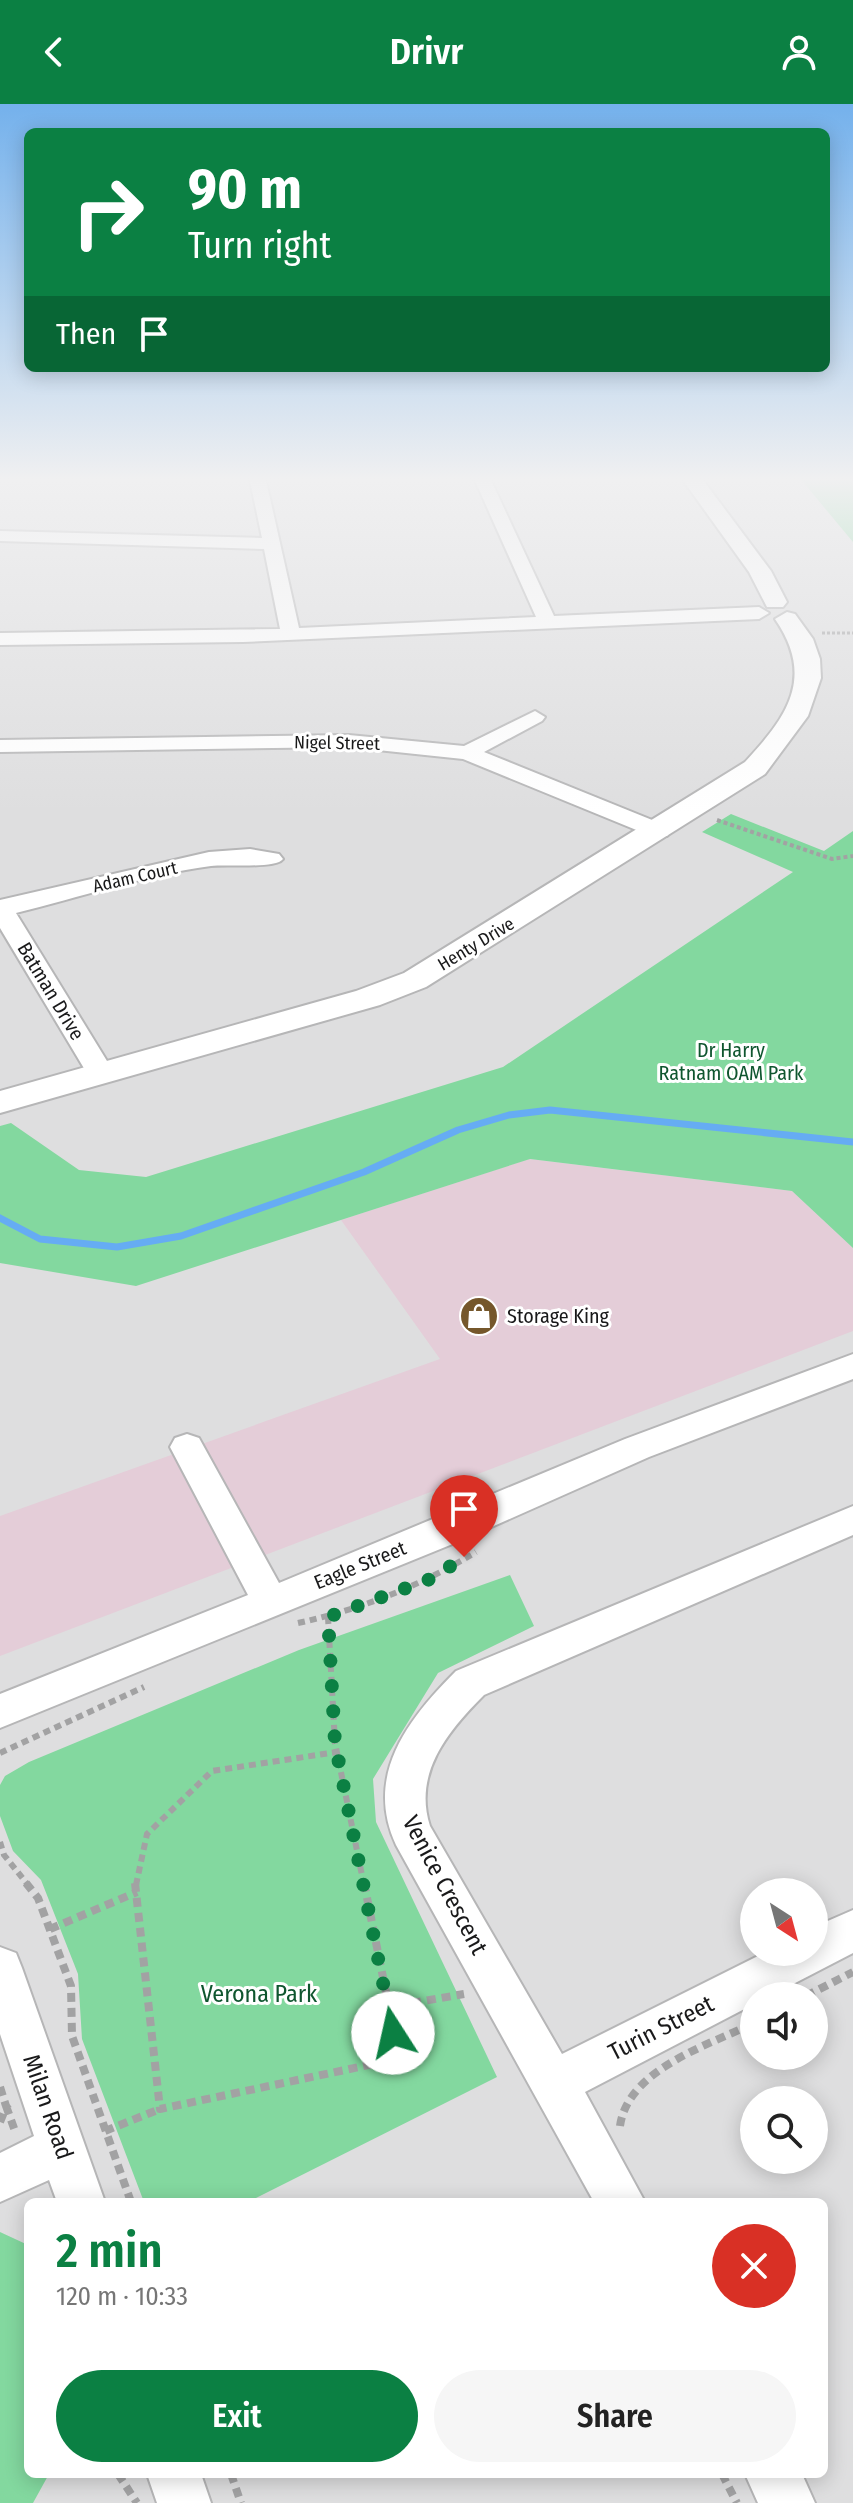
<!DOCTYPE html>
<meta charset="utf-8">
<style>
body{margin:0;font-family:"Fira Sans Condensed",sans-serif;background:#f6f6f6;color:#222;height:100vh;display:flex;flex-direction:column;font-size:30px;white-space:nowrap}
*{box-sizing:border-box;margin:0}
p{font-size:26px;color:#767676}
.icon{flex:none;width:44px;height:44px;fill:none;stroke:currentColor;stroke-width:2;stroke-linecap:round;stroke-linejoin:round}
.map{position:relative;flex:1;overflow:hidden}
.drawer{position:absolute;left:24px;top:2094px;width:804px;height:280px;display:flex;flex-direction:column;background:#fff;border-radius:12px;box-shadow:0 4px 20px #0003}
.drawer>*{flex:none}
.banner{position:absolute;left:24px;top:24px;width:806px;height:244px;border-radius:12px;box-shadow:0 4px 20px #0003;background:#0b8043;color:#fff;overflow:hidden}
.needle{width:52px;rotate:144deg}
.buttons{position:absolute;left:740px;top:1774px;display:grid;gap:16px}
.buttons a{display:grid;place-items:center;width:88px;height:88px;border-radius:50%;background:#fff;box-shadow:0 4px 20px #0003;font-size:40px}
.pin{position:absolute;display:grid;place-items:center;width:68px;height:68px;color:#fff;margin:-82px -34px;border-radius:50% 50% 50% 0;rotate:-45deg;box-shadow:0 0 8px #0007}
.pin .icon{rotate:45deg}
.me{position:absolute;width:88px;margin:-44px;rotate:350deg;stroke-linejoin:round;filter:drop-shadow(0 0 6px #0008)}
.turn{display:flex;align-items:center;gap:28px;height:168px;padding:0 32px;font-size:36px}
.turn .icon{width:104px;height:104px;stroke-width:2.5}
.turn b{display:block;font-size:56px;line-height:68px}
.then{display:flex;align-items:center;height:76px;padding:0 32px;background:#0003;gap:16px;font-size:30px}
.round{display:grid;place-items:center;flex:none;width:84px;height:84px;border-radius:42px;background:#f6f6f6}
.summary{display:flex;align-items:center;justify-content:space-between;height:136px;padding:0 32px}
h1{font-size:48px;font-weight:600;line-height:60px;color:#0b8043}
.action{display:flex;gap:16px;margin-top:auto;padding:16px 32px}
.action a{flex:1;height:92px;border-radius:48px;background:#0b8043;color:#fff;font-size:32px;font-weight:600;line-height:92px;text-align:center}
.action a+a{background:#f6f6f6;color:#222}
header{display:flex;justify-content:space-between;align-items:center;height:104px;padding:0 32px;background:#0b8043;color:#fff;font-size:36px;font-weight:600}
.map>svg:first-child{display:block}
.industrial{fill:#e4cdd8}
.green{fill:#83d89f}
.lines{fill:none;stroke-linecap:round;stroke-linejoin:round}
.stream{stroke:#66acf3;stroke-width:7}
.minor-casing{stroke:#b6b6b7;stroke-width:4}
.tertiary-casing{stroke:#b6b6b7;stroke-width:4}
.path-far3{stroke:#a2a2a3;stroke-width:3;stroke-dasharray:3 2;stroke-linecap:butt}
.path-far2{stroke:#a2a2a3;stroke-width:4;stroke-dasharray:4 3;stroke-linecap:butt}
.path-far1{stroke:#a2a2a3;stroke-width:6;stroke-dasharray:7 5;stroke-linecap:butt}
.path{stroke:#a2a2a3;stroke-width:8;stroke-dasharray:9 6;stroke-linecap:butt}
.minor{fill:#fff;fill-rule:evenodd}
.tertiary{fill:#fff;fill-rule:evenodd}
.route{stroke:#0b8043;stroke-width:14;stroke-dasharray:0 25.2}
.labels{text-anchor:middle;stroke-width:6;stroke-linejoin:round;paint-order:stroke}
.far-street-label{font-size:18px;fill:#19191a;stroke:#fff}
.street-label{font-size:20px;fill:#19191a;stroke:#fff}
.park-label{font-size:20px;fill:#0f562f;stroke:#fff}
.poi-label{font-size:20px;fill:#19191a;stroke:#fff;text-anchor:start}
.near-street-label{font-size:24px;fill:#19191a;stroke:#fff}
.near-park-label{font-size:24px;fill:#0f562f;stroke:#fff}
</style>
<header><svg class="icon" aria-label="back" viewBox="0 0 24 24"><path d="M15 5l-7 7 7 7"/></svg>Drivr<svg class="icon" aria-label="person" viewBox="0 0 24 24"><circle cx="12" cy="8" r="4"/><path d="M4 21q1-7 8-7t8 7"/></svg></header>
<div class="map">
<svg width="853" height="2399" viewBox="0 0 853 2399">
<rect width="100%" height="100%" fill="#dededf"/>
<path class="industrial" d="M529,1055L792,1087L853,1144V1227L0,1552V1412L440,1255L341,1116Z"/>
<path class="green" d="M798,372H853V438Z
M731,710L824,747L853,727V1144L792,1087L530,1055L136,1182L0,1159V1022L11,1019L79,1066L146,1073L503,963L793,768L702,728Z
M510,1471L534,1522L438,1569L373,1675L376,1718L497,1973L248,2098H144L82,1935L78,1870L41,1776L13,1747L0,1712V1681L5,1672L29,1658L299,1546Z
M0,2128L28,2141V2370H49L33,2399H0Z"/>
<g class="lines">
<path class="stream" d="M0,1114L40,1135L117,1143L181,1132L364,1068L458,1026L509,1011L550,1006L853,1038"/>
<defs>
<path id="minor" d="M249,372H265L299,524L536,513L473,372H489L554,512L759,503L769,509L759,515L243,538L0,541V529L280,525L264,445L0,437V427L262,434Z
M535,607L545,613L542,617L484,648L667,722L671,727L667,732H651L463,655L349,643L0,648V636L349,631L464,642Z
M250,745L279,750L283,755C276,765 227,760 211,762C148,770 78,794 16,809L115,970L111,976H91L0,824V796L209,748Z
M853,1250V1275L649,1353L460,1437L0,1624V1590L248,1491L170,1343L175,1334L187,1330L199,1334L279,1479L625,1335Z
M853,1402V1431L484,1591C448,1627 413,1669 430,1722L562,1950L766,1848H814V1823L853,1806V1849L770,1892H754V1900L585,1988L645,2098H594L396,1741C364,1672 407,1616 456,1567Z
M0,1843L16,1849L22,1864L105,2098H57L49,2076L0,2098V2049L34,2032L0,1930Z
M147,2370H201L211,2399H157Z
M745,2370H802L815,2399H758Z"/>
<path id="tertiary" d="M680,372H700L771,467L787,498L783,503H767L749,468Z
M787,508L795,510L813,535L820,555L821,574L808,612L765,670L426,883L380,901L0,1009V987L356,887L404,869L745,658C788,612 815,573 775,515Z"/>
</defs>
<use href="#minor" class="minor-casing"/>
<use href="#tertiary" class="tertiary-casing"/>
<path class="path-far3" d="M822,529H853"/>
<path class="path-far2" d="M717,716L832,755L853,752"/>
<path class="path-far1" d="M328,1513L335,1639L364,1781
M298,1519C362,1505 420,1482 476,1448
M0,1649L144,1583
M0,1738L4,1751L28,1781
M136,1781L147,1730L212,1667L337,1648"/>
<path class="path" d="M26,1779L38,1794L71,1882L72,1932L131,2098
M135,1779L160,2005L397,1955L389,1903
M364,1779L389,1903L464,1890
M50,1825L137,1788
M806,1892L853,1868
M0,1983L6,2002L12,1998
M6,2002L15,2027
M0,2018L6,2003
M620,2022C628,1965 709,1941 754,1919
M105,2027L160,2005
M118,2370L137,2399
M231,2370L241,2399
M722,2370L737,2399"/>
<use href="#minor" class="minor"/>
<use href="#tertiary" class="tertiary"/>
</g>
<linearGradient id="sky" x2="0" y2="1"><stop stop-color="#74b1ec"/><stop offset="0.53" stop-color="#f0f0f1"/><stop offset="1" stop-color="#f0f0f1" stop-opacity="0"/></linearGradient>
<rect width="853" height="708" fill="url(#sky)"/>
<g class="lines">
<path class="route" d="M393,1929L335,1639L328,1513L433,1474L464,1453"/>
</g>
<defs>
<symbol id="shop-disc" viewBox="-11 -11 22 22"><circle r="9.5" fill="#75572b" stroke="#fff"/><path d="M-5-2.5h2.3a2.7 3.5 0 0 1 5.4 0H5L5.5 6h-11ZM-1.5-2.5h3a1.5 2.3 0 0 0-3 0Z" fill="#fff"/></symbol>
</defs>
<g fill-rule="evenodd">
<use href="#shop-disc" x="457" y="1190" width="44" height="44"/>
</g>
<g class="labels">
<g class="far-street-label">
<text transform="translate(337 639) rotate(1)" y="6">Nigel Street</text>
<text transform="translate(135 773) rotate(-13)" y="6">Adam Court</text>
<text transform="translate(476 840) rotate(-31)" y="6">Henty Drive</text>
</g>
<g class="street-label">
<text transform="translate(51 887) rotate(59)" y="7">Batman Drive</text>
<text transform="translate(360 1461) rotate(-22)" y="7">Eagle Street</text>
</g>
<g class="park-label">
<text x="731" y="953">Dr Harry<tspan x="731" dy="23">Ratnam OAM Park</tspan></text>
</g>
<g class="poi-label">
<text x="507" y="1219">Storage King</text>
</g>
<g class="near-street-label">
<text transform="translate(445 1781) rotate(62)" y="8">Venice Crescent</text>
<text transform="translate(661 1924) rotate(-27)" y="8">Turin Street</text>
<text transform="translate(48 2003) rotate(71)" y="8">Milan Road</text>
</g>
<g class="near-park-label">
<text x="259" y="1898">Verona Park</text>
</g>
</g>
</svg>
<div class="buttons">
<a><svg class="needle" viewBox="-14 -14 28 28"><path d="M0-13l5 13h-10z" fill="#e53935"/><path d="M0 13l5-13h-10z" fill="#767676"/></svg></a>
<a><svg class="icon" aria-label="sound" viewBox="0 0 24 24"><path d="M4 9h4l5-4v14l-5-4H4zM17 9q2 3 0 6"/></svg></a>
<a><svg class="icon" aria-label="search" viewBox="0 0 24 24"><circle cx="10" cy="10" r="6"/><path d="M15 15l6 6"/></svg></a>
</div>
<div class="pin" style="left:464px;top:1453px;background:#d93025"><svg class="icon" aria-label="arrive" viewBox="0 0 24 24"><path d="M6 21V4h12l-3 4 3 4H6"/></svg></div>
<svg class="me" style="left:393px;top:1929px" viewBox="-20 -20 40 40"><circle r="19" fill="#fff"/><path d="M0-13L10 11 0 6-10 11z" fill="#0b8043"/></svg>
<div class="banner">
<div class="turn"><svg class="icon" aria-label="right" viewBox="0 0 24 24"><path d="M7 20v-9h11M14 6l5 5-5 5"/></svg><div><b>90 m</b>Turn right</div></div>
<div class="then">Then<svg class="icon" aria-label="arrive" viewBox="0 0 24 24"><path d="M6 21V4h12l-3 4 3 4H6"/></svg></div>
</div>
<section class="drawer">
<div class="summary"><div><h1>2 min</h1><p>120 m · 10:33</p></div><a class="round" style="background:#d93025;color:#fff"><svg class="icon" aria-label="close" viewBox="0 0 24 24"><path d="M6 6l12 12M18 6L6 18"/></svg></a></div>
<div class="action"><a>Exit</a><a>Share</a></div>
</section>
</div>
